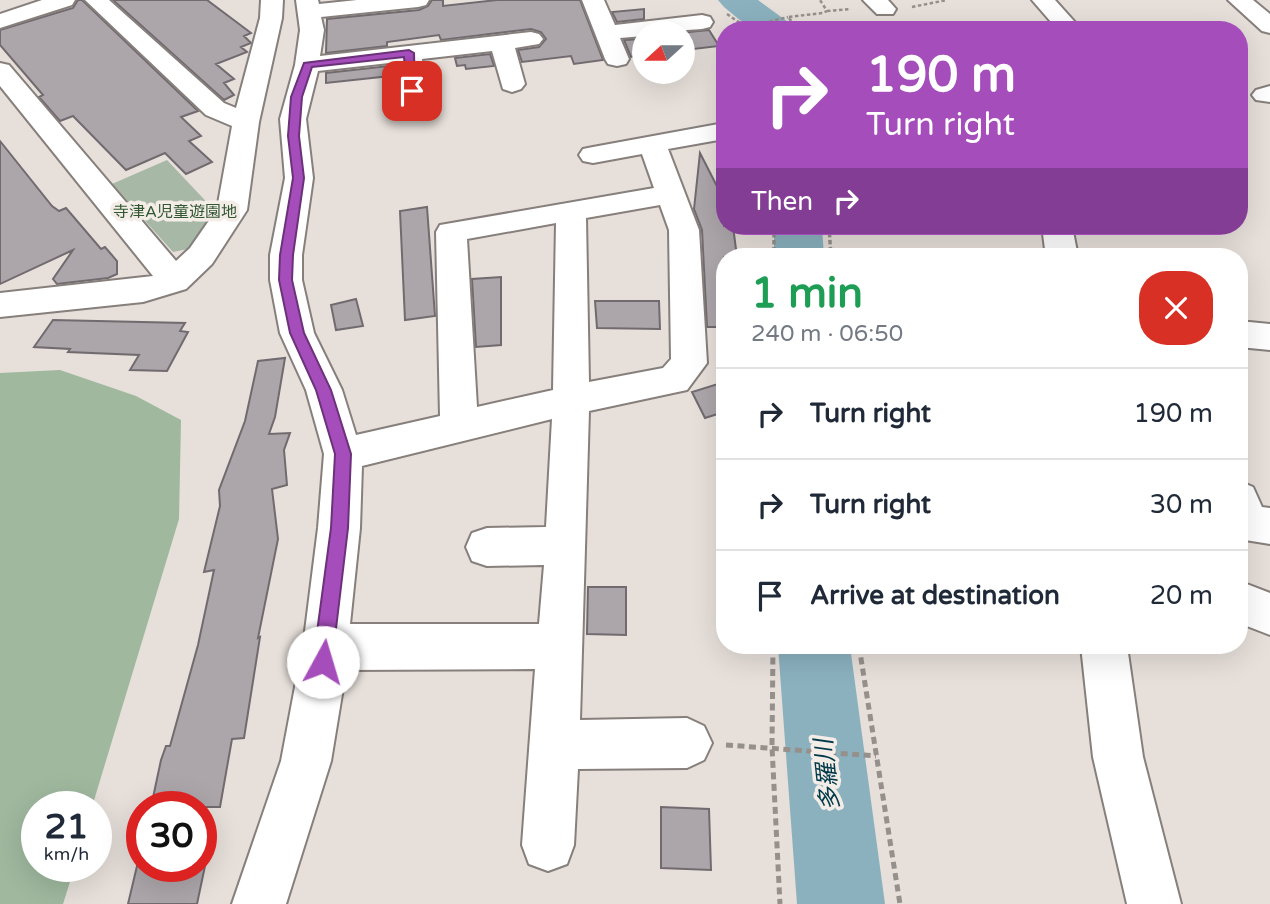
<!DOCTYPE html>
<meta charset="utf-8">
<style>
body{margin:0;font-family:"Varela Round","Noto Sans JP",sans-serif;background:#f6f6f7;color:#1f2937;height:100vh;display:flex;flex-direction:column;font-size:26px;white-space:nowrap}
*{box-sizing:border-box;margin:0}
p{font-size:23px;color:#747a83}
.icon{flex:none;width:38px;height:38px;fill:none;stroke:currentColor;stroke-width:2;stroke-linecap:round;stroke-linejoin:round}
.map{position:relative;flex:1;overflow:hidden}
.side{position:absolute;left:716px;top:248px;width:532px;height:406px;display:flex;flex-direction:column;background:#fff;border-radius:28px;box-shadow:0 7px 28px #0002}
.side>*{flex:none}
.banner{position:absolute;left:716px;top:21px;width:532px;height:214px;border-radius:28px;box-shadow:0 7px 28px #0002;background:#a54dba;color:#fff;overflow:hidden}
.needle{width:46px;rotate:249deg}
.controls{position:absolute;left:632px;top:21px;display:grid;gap:14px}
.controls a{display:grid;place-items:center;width:63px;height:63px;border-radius:50%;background:#fff;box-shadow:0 7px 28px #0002;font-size:35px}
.speed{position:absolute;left:21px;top:791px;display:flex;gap:14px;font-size:35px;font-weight:700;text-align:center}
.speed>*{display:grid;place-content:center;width:91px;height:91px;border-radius:50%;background:#fff;box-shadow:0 7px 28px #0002;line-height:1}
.speed small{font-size:18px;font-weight:400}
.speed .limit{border:10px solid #d22;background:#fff;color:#111}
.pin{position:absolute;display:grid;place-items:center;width:60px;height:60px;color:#fff;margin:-30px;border-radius:14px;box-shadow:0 4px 10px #0006}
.me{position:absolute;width:77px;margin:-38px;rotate:6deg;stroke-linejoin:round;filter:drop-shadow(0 0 5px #0008)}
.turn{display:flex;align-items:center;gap:24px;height:147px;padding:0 35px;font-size:32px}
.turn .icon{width:91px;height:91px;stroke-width:2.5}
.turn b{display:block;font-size:49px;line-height:60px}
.then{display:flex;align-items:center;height:66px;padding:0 35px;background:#0003;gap:14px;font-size:26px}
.round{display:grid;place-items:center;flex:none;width:74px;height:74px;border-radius:28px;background:#f6f6f7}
.summary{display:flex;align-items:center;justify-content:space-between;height:119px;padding:0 35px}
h1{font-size:42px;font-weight:700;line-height:52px;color:#1e9e55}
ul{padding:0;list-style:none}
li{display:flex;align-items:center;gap:21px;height:91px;padding:0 35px;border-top:2px solid #e0e1e3}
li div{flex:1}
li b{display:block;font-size:26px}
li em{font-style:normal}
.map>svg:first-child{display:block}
.green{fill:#a7b8a7}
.forest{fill:#9fb89e}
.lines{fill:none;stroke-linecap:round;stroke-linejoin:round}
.river{fill:#8bb1bf;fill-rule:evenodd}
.building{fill:#aca6ab;stroke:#716b70;stroke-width:2}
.minor-casing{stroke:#867f7b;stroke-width:4}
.path-far2{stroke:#95908c;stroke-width:2.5;stroke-dasharray:3.5 2.5;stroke-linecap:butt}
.path-far1{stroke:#95908c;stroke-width:3.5;stroke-dasharray:4.5 2.5;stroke-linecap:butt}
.path{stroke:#95908c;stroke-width:5;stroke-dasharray:7 4.5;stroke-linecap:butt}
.minor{fill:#fff;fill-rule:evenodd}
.route{fill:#a54dba;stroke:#6b3279;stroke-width:2}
.labels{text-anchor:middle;stroke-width:7;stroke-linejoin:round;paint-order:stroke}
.far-park-label{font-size:16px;fill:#315832;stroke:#f3ece7}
.near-water-label{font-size:24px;font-style:italic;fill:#003a4a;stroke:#f3ece7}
</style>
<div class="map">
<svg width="1270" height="904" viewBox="0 0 1270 904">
<rect width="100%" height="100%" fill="#e6dfda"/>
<path class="green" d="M167,160L216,212L193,248L173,252L112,184Z"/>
<path class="forest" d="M60,370L136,396L181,420L179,519L92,807H37V866H75L63,904H0V373Z"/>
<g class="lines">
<path class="river" d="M718,0H758L788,22L793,30H752L724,7Z
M774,226H822L824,257H774Z
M778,646H850L885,904H797Z"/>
</g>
<path class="building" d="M78,0H82L198,111L181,117L201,136L189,141L212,162L186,174L165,153L126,170L73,116L60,121L39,97L43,95L0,45V30L73,8Z
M113,0H207L251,33L244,36L251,43L241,47L247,52L216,64L234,79L224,83L234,95L224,100Z
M432,0H443V6L497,0H580L603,60L574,64L571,56L522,62L518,50L539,47L546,39L541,32L531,29L441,40L439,35L387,42V46L326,53L327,19L419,10L428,6Z
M644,9V19L617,22L612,12Z
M709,30L719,46L685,50L682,33H679Z
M644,39V55L631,57L624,40Z
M490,54L494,66L466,69L465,65L457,66L455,58Z
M389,66L390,76L326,83V73Z
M0,141L52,206L59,211L66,208L101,249L105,247L117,261V274L108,278L57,284L53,279L73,250L0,284Z
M700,153L724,200V226H733L737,257H724V327H707L702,230L694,209Z
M427,207L435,316L405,320L400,211Z
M501,277V345L476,347L472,279Z
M356,299L363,326L336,330L331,305Z
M595,301H659L660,329L597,328Z
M53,320L185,323L180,331L188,332L167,371L130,370L139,355L68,352L70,349L34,347Z
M285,358L275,417L269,434L290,433L284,450L287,485L272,489L278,539L258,638L260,637L244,738L232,739L220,807H151L161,760L166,746H170L198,645L214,570L204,572L220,506L219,490L245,421L258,361Z
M724,382V412L705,418L692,392Z
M588,587H626V635L587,634Z
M661,807L709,809L711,870L661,868Z
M137,866H205L197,904H128Z"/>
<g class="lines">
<defs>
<path id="minor" d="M42,0H75L72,5L0,28V14Z
M85,0H109L224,103L236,108L260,18L261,0H283L282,18L259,122L247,210L212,264L186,289L143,302L0,317V293L153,276L0,86V63L9,65L176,261L190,248L217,209L232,126L206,115Z
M296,0H318L319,4L357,0H429L426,5L418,7L321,17L324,30L320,56L531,32L539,34L543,39L539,44L515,48L525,84L521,89L512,92L503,89L492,51L422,59L425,91L421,96L412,99L403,96L399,91L398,62L318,71L306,119L313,178L302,255V280L314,333L342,390L356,435L440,416L436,232L440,225L654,188L642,154L593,163L583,161L579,155L583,149L593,147L724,123V139L668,149L699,230L707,363L687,390L589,411L580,720L687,718L704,726L712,743L704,760L687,768L578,769L574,845L567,864L548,871L529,864L522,845L535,669L346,670L331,761L286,904H232L281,761L304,639L318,528L324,454L306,390L280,333L270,280V255L285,178L280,119L295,65L300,30ZM660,205L669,230L671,359L663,368L589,382L586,218ZM556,223L553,390L477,407L467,239ZM552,419L546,527L487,528L472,533L466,547L472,561L487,566L544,565L539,624H350L360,528L362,466Z
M582,0H604L615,25L702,15L710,17L713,22L710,27L702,29L644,33V36L620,38L629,59L626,64L617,66L608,64L605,59Z
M863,0H888L896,9L893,14H877Z
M1032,0H1055L1082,30H1058Z
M1228,0H1253L1270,14V33L1262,31Z
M1270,86V102L1256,100L1252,95L1256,90Z
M1042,226H1072L1078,257H1046Z
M1239,321L1270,324V350L1239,347Z
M1239,481L1253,487L1262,507L1270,508V544L1239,539Z
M1239,581L1270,593V635L1239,623Z
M1081,646H1127L1143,757L1181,904H1127L1093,757Z"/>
</defs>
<use href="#minor" class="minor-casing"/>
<path class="path-far2" d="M912,7L947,0
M827,11L851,9
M727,14L750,30
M746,27L788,17
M799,30L788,17L823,13L827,11L820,0"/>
<path class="path-far1" d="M774,226V257
M829,226L831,257"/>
<path class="path" d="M773,646L772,747L780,904
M859,646L900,904
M726,745L876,756"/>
<use href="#minor" class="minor"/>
</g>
<path class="route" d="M409,50L414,53L415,93L407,91L404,57L312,67L302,97L299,136L304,178L293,255L292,280L304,333L331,390L351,454L348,528L332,662L329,668L323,671L316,668L313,662L331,528L335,454L316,390L290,333L279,280L280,255L293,178L288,136L291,97L304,63Z"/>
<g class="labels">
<g class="far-park-label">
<text x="175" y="217">寺津A児童遊園地</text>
</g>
<g class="near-water-label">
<text transform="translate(827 775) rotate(-96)" y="8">多羅川</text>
</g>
</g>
</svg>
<div class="controls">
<a><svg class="needle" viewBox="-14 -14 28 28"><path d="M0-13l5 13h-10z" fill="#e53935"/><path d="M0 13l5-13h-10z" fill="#747a83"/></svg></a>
</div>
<div class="speed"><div>21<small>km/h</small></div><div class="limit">30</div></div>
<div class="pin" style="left:412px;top:91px;background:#d93025"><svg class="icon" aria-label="arrive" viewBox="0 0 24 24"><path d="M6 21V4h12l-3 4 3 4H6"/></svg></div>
<svg class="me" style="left:323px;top:662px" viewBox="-20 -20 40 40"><circle r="19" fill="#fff"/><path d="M0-13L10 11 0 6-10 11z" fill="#a54dba"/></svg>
<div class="banner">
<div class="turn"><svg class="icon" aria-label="right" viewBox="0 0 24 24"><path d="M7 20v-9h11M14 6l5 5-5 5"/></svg><div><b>190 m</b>Turn right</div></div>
<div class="then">Then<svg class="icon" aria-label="right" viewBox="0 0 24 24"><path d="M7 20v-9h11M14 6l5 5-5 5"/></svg></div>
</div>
<section class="side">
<div class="summary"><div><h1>1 min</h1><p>240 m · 06:50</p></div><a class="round" style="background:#d93025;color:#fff"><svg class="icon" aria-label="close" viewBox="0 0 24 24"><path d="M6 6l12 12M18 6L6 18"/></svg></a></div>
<ul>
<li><svg class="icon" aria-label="right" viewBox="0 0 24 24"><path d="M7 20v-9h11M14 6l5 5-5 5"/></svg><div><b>Turn right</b></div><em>190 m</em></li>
<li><svg class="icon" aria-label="right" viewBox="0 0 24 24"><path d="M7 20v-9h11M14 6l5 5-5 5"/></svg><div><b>Turn right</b></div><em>30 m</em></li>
<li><svg class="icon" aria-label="arrive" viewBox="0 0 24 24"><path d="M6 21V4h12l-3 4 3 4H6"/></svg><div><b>Arrive at destination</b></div><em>20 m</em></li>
</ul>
</section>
</div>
